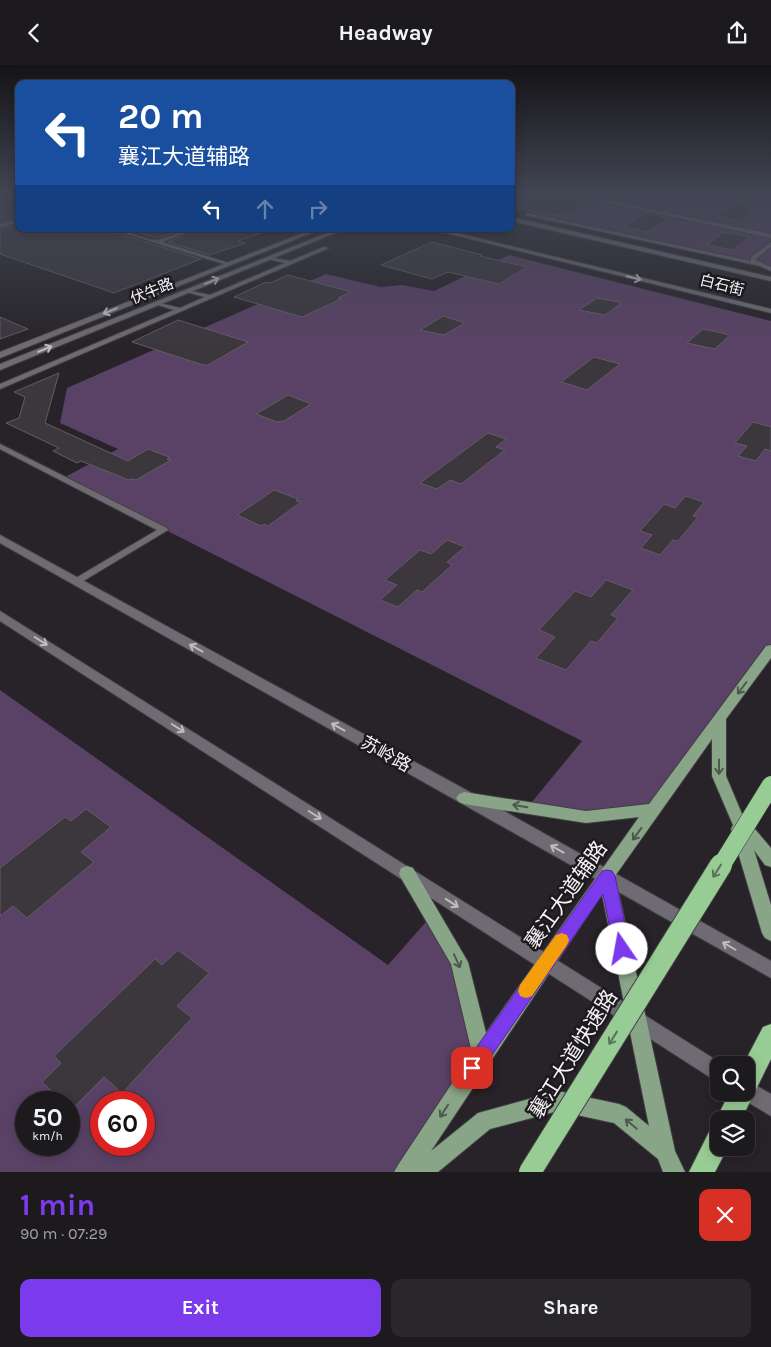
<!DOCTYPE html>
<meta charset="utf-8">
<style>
body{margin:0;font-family:Karla,"Noto Sans SC",sans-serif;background:#2a272b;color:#f1f3f6;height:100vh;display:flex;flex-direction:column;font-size:19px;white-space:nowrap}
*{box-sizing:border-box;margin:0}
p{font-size:16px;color:#a0a1a4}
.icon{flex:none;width:28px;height:28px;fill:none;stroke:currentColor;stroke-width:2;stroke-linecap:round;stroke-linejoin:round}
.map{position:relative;height:1107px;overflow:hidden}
.sheet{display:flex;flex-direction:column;background:#1d1a1e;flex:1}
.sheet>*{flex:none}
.hud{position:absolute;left:15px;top:15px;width:500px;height:152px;border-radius:10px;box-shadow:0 2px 12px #0003,0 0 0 1px #3b383c;background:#1a4fa0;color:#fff;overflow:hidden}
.controls{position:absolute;left:710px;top:991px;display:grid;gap:10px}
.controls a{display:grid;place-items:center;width:45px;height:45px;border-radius:10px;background:#1d1a1e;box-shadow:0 2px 12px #0003,0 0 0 1px #3b383c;font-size:25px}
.speed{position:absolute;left:15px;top:1026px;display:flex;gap:10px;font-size:25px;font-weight:700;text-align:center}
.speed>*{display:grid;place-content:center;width:65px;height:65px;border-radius:50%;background:#1d1a1e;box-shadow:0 2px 12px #0003,0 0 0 1px #3b383c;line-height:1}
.speed small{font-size:12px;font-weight:400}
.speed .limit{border:8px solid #d22;background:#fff;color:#111}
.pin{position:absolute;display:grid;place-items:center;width:42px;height:42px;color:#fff;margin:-21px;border-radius:10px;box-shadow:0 2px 8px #0006}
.me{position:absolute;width:55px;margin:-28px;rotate:348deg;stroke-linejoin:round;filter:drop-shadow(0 0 4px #0008)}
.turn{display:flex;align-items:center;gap:18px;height:105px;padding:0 20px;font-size:22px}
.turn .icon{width:65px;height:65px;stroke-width:2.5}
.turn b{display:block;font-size:35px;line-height:42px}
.lanes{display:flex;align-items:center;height:48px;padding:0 20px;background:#0003;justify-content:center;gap:25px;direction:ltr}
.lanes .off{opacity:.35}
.round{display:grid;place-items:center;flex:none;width:52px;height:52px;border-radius:10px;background:#2a272b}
.head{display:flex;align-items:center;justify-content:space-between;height:85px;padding:0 20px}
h1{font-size:30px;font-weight:700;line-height:38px;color:#7c3aed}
.primary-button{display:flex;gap:10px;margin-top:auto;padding:10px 20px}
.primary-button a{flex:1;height:58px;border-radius:10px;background:#7c3aed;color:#fff;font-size:20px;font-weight:700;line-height:58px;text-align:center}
.primary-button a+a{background:#2a272b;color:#f1f3f6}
header{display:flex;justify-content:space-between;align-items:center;height:65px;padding:0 20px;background:#1d1a1e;font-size:22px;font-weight:700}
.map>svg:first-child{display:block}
.green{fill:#5a4266;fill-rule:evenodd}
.building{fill:#3b373d;stroke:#625d64}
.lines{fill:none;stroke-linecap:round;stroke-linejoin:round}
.lane-casing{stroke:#423f43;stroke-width:2}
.secondary-casing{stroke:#423f43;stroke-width:2}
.primary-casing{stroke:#423f43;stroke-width:2}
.highway-casing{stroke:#423f43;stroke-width:2}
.lane{fill:#6f6b72;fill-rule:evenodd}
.secondary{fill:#6f6b72;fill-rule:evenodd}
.primary{fill:#88a587;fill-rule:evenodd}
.highway{fill:#98cc95;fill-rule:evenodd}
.highway-bridge-far1-casing{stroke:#423f43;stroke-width:19;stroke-linecap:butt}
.highway-bridge-casing{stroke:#423f43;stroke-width:24;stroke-linecap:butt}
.highway-bridge-far1{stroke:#98cc95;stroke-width:18}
.highway-bridge{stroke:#98cc95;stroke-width:22}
.oneway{stroke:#bfbcc1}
.oneway2{stroke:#4d594e}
.oneway3{stroke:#5a735a}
.route{fill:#7c3aed;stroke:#51269a}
.slow{fill:#f59e0b}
.labels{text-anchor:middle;stroke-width:5;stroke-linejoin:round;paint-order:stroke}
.far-street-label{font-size:15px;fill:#f5f2f6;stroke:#1d1a1f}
.street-label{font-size:18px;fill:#f5f2f6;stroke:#1d1a1f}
.near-street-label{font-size:21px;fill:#f5f2f6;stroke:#1d1a1f}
</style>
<header><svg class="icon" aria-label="back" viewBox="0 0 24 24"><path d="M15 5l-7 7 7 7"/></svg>Headway<svg class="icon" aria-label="share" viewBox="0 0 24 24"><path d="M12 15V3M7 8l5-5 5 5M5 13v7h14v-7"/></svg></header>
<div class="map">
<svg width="771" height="1107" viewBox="0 0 771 1107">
<rect width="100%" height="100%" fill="#272328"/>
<path class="green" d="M570,126H771V204L759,200L527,149Z
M509,190L771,256V584L655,744L586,752L527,743L582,676L63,413L118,384L60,358L67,323L326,209L381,222L402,220L434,226Z
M0,625L388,900L432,850L459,897L482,988L405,1107H0ZM26,1038H69V1080H26ZM101,1038H144V1080H101Z"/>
<path class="building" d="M0,126H19V152L0,157Z
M511,126H581L579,132L592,136L569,149L564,148L557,151L511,142Z
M735,138L759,142L740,156L716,151Z
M647,148L670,153L648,167L624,162Z
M19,159V164H109L110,166L201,194L114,228L0,189V165Z
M124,164H185L158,173Z
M198,164H267V166L238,176L245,178L210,190L168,177Z
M724,167L749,172L733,185L707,180Z
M432,177L482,190L480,191L527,202L499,219L448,207L432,214L381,200Z
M288,210L351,227L338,233L341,234L302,252L234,232L266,217L270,218Z
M597,233L618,237L620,239L605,250L579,245Z
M443,251L465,258L444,270L420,265Z
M0,252L28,264L0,274Z
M178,255L248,277L208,300H203L132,277Z
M703,264L726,269L729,271L715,284L687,278Z
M594,292L620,299L587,325L561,317Z
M59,308L45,358L128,396L148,384L169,392L167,394L171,395L136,415L132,414L129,415L81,396L77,398L53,386L59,383L6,358L19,353L25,332L14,327Z
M288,330L311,339L284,356L277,357L256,349Z
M753,357L771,362V386L765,384L756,396L738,391L747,381L735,378Z
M488,368L506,374L496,382L505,385L461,419L450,415L437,424L420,418Z
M274,425L298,434L296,436L301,437L268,461L264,459L261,461L237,450Z
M686,431L704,437L693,451L698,452L678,476L673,475L660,490L641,483L652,470L640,466L664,439L675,443Z
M447,475L465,482L447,497L452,500L422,527L417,525L398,542L380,535L397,520L385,515L420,485L431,489Z
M606,515L633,525L611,550L618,553L597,578L591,576L566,605L536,593L555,572L539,565L575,526L591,532Z
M86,744L111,762L81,787L94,797L27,853L13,841L0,851V803L65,752L71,756Z
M178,885L209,908L177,941L192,953L122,1028L104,1012L72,1044L69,1041V1038H65L42,1017L61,998L54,991L155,894L162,900Z"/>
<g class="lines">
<defs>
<path id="lane" d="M583,126H588L586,129L591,132L771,169V173L590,134L581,131Z
M527,148L751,196V192L771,177V182L756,194V195L771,202V206L760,201L525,150Z
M19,154V157L0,163V159Z
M111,164C126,163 146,176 158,175C171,172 183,164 196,164L162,177L232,199L227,200Z
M324,182L329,183L0,324V319L174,245L155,239V237L180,243L205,232L186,227V225L210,230L285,198L268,194V192L290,196Z
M0,379L167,463L168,465L80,518H74L72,516L74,514L157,465L0,384Z"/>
<path id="secondary" d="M511,152L771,212V216L511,156Z
M313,164H321L0,293V287Z
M337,164H345L0,305V299Z
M430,164H440L771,244V248Z
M0,470L488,737L771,896V913L0,478Z
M0,546L724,1000H719V1018L0,556Z
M746,1015L771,1029V1051L739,1032L737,1028H746Z"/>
<path id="primary" d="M771,580V593L726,654V711L742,749L771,783V802L765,800L754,785L771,840V876L765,873L762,868L731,764L733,760L712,711V674L615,811L675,1086L685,1107H663L658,1094L614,1058L558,1046L490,1064L438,1107H394L398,1100L472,988L451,899L401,813L399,808L401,803L407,801L413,803L468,897L486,968L639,752L586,758L464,739L459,737L456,733L459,729L464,727L586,746L649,739L766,581ZM602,829L649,1061L626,1042L619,1039L558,1026L478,1048L431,1086Z"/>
<path id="highway" d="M771,959V994L741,1055H719V1082H728L715,1107H689L710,1065L719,1062L716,1055L729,1028H746V1000H743L763,962Z"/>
</defs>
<use href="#lane" class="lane-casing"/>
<use href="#secondary" class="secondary-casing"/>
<use href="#primary" class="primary-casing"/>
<use href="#highway" class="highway-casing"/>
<use href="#lane" class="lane"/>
<use href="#secondary" class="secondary"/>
<use href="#primary" class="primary"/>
<use href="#highway" class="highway"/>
<defs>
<path id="highway-bridge-far1" d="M721,801L771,720"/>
<path id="highway-bridge" d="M530,1107L721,800"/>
</defs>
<use href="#highway-bridge-far1" class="highway-bridge-far1-casing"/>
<use href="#highway-bridge" class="highway-bridge-casing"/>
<use href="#highway-bridge-far1" class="highway-bridge-far1"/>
<use href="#highway-bridge" class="highway-bridge"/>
</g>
<defs><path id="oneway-shaft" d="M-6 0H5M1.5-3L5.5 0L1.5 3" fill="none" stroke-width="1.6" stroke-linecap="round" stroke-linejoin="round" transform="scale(1.25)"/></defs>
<g class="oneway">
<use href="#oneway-shaft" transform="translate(634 213) rotate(14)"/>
<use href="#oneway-shaft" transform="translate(212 216) rotate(-22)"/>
<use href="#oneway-shaft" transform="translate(110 246) rotate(158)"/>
<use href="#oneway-shaft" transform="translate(45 284) rotate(-22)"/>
<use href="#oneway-shaft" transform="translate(41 576) rotate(32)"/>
<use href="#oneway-shaft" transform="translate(196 583) rotate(-151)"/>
<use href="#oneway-shaft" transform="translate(338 662) rotate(-151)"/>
<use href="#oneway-shaft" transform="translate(178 663) rotate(32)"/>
<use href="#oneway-shaft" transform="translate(315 750) rotate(32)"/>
<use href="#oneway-shaft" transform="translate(557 784) rotate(-151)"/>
<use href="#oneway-shaft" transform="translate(452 838) rotate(33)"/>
<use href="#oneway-shaft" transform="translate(729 881) rotate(-150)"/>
</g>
<g class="oneway2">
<use href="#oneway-shaft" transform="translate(742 623) rotate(127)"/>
<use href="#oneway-shaft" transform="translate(719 702) rotate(90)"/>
<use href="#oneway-shaft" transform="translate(520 741) rotate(-171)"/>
<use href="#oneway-shaft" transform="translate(637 769) rotate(126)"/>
<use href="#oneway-shaft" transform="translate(457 896) rotate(66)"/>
<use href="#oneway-shaft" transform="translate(444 1046) rotate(123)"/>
<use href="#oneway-shaft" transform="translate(631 1059) rotate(-140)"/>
</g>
<g class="oneway3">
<use href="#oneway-shaft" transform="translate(717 806) rotate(122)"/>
<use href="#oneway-shaft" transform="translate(613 973) rotate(122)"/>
</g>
<linearGradient id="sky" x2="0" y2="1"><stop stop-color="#151316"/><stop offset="0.45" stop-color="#414553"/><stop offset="1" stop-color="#414553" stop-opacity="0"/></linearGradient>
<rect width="771" height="281" fill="url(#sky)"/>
<path class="route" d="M607,805L612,806L615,811L630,884L628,889L622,891L617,889L614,884L603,829L479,1009L472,1012L466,1009L464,1003L466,997L602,806Z"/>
<path class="slow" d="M562,868L567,870L569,875L567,880L532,931L526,933L520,931L518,926L520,920L556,870Z"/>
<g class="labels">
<g class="far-street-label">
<text transform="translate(722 220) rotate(14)" y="5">白石街</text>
<text transform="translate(152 226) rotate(-22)" y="5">伏牛路</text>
</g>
<g class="street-label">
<text transform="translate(386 689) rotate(29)" y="6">苏岭路</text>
</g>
<g class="near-street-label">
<text transform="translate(566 830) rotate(-55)" y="7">襄江大道辅路</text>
<text transform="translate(573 989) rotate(-58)" y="7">襄江大道快速路</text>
</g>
</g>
</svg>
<div class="controls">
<a><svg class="icon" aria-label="search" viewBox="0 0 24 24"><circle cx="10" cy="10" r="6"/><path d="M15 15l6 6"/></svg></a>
<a><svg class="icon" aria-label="layers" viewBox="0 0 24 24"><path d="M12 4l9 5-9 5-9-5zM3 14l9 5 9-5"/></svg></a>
</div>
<div class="speed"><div>50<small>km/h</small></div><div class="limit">60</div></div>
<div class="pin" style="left:472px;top:1003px;background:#d93025"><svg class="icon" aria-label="arrive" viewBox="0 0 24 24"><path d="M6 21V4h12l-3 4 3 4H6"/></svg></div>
<svg class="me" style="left:622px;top:884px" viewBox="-20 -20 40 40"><circle r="19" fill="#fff"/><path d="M0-13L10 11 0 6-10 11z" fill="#7c3aed"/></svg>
<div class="hud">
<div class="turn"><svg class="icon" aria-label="left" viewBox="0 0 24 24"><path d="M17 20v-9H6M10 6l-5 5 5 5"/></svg><div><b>20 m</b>襄江大道辅路</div></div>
<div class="lanes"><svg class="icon" aria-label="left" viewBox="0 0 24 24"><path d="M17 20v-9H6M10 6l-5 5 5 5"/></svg><svg class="icon off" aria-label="ahead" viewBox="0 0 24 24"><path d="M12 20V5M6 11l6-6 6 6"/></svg><svg class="icon off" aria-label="right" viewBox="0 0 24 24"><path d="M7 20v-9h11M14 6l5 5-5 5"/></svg></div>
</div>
</div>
<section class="sheet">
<div class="head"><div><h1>1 min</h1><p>90 m · 07:29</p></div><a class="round" style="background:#d93025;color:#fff"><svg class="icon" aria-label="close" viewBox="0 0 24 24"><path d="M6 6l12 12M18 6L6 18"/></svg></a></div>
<div class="primary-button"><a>Exit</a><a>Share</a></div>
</section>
